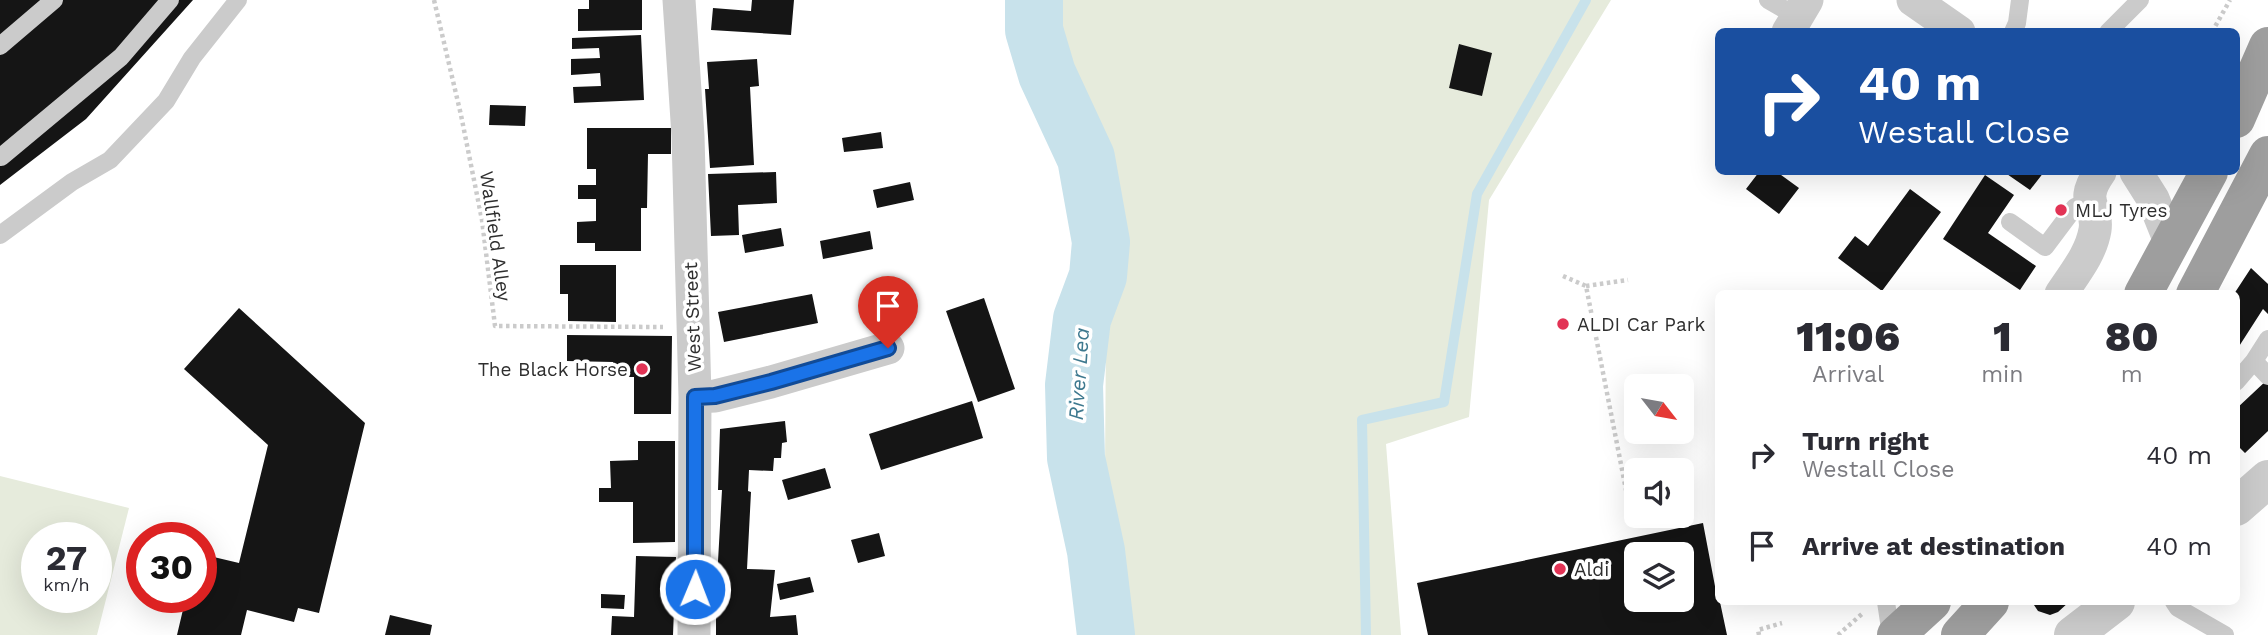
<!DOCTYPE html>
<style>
body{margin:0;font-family:"Work Sans",sans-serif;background:#f7f7f7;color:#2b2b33;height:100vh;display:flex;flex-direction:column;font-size:26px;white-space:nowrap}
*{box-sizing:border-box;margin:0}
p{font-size:23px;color:#7c7c81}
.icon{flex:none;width:38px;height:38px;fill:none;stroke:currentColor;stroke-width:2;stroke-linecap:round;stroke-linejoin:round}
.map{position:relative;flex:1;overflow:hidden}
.drawer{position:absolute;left:1715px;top:290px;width:525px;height:315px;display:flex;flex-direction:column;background:#fff;border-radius:10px;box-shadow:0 7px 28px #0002}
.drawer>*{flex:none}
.top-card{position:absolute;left:1715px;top:28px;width:525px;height:147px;border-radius:10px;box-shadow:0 7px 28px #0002;background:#1a4fa0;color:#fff;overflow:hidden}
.needle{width:46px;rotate:121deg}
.fabs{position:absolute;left:1624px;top:374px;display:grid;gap:14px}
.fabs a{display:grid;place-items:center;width:70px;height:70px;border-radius:10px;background:#fff;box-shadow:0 7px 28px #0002;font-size:35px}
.speed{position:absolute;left:21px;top:522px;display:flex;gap:14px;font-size:35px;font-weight:700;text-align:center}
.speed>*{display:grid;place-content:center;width:91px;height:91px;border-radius:50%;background:#fff;box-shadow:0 7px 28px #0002;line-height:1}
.speed small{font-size:18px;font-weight:400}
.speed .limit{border:10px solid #d22;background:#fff;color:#111}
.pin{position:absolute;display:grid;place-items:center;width:60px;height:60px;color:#fff;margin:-72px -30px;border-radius:50% 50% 50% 0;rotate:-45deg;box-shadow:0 0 7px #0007}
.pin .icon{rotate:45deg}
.me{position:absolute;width:77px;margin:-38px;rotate:1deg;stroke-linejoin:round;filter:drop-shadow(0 0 5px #0008)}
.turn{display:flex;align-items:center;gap:24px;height:147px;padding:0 28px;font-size:32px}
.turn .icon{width:91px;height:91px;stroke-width:2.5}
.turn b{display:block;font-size:49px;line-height:60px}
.eta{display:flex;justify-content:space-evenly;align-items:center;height:119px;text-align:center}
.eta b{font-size:42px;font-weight:800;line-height:49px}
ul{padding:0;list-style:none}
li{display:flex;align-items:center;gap:21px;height:91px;padding:0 28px}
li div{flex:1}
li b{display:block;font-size:26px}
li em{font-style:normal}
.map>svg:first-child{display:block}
.green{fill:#e6ebdc;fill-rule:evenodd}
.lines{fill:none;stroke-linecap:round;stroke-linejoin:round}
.stream{stroke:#c8e2eb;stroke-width:10}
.river{stroke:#c8e2eb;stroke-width:58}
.building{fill:#151515;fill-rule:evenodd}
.path{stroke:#cbcbcb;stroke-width:4.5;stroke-dasharray:3.5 3.5;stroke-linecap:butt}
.service{stroke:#cbcbcb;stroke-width:18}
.minor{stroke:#cbcbcb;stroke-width:33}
.tertiary{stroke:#cbcbcb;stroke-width:38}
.trunk{stroke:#9e9e9e;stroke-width:38}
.route-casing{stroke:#114b97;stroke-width:18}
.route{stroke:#1a73e8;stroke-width:12}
.poi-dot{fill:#e23355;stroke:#fff;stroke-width:2.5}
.labels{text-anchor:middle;stroke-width:7;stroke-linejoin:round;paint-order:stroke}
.poi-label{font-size:19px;fill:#2e2e2e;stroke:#fff;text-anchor:start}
.street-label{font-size:19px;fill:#2e2e2e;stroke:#fff}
.water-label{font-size:21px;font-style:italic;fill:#3e798f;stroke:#fff}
</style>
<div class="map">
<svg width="2268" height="635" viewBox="0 0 2268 635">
<rect width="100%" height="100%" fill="#fff"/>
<path class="green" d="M1058,0H1611L1489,200L1469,417L1386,444L1401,635H1130L1123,546L1105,470L1106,332L1121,274L1124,234L1096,120L1069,70L1058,39L1055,7Z
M0,476L129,508L97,635H0ZM37,537H96V597H37Z"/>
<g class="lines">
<path class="stream" d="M1366,635L1362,420L1444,402L1477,194L1586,0"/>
<path class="river" d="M1034,0V30L1047,74L1086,158L1101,242L1098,276L1082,319L1074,385L1076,458L1096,551L1106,635"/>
</g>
<path class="building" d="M0,0H193L86,119L0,185Z
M589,0H642V30L578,31V9H589Z
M752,0H794L791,35L711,30L713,8L751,11Z
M641,35L644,100L574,103L573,87L601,86L600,73L571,75V59L600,58L599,48L572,49V38Z
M1459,44L1492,53L1482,96L1449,88Z
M757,59L759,86L750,87L754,165L710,168L705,89H709L707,62Z
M490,105L526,106L525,126L489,125Z
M587,128H671V154H648L647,208H641V251H595V243H577V222L596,221V199H578V185H596V169H587Z
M881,132L883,148L844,152L842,138Z
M776,172L777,203L738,205L739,235L711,236L708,174Z
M1759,172H1777L1799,188L1779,214L1746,189Z
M2004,172H2044L2030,190Z
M1985,175L2014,195L1988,233L2036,266L2020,290L1943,239Z
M910,182L914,200L877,208L873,190Z
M1910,189L1941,212L1882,291L1838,258L1855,236L1868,246Z
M781,228L784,246L745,253L742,235Z
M870,231L873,249L823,259L820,241Z
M560,265H616V322L568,321V294H560Z
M2251,268L2268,284V314L2263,309L2236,351V294H2234Z
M812,294L818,323L724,342L718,312Z
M984,298L1015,389L978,402L946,311Z
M239,308L365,423L319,613L298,608L294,622L247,610L241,635H177L186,597H201V554L239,563L268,445L184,369Z
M567,335L672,336L671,414H634V377H613V362L567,361Z
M2268,379V431L2245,453L2236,444V409Z
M972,401L983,438L881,470L869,434Z
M785,421L787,442L782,443L781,458H774L773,471L749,470L748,491L751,492L747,569L775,570L770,617L796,615L798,635H716V597L722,490H718L720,429Z
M638,441H675V542L633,543V502H599V488H611L610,461L638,460Z
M825,468L831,488L788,500L782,480Z
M1703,523L1718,602H1720L1727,635H1428L1417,583ZM1636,555H1682V600H1636Z
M879,533L885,556L858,563L851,540Z
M636,556L676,557L673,635H611L612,616L634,617Z
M810,577L814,592L780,600L777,584Z
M601,594L625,595L624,609L601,608Z
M2032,602H2069L2058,612L2050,615L2038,611Z
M390,615L432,625L430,635H385Z"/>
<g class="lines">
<path class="path" d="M434,0L461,115L482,220L495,326L663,327
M2212,32L2230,0
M1563,276L1586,286L1628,500
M1586,286L1628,280
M1759,635L1758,630L1782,623
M1838,635L1863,613"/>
<path class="service" d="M1768,0L1796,16
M2013,32L2017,23L2020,0
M2108,32L2140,0
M0,46L54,0
M0,156L1,157L121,57L170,0
M2010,222L2045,247L2075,207L2089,201
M0,235L72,182L110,160L166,101L192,58L238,0
M2268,339L2254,361L2268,376
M2236,382L2254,361
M1886,602L1891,635
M2174,602L2178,608L2225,635"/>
<path class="minor" d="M679,0L688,136L695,397L694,635
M1913,0L1959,32
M1788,32L1807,0
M2136,172L2153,199L2171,244
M2061,294C2074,274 2091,254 2095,230C2099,204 2078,204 2100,172
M695,397L715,396L771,382L888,348"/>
<path class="tertiary" d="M2236,507L2268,479
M2073,635L2116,602"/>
<path class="trunk" d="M2236,119L2268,46
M2143,294L2209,172
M2195,294L2268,155
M1896,635L1932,602
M1960,635L1990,602"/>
</g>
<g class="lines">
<defs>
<path id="route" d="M695,589V397L715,396L771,382L888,348"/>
</defs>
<use href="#route" class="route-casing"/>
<use href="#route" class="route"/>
</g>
<g class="poi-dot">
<circle cx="2061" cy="210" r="7"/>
<circle cx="1563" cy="324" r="7"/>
<circle cx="642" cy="369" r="7"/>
<circle cx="1560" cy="569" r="7"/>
</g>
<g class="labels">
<g class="poi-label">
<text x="2075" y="217">MLJ Tyres</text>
<text x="1577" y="331">ALDI Car Park</text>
<text x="628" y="376" text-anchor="end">The Black Horse</text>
<text x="1574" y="576">Aldi</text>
</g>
<g class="street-label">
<text transform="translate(496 236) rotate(82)" y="7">Wallfield Alley</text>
<text transform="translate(692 317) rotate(-92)" y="7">West Street</text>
</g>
<g class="water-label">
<text transform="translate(1079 374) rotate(-86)" y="7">River Lea</text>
</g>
</g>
</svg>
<div class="fabs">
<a><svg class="needle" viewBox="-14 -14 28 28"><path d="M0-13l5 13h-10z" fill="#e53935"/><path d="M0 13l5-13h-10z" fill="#7c7c81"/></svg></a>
<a><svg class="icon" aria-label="sound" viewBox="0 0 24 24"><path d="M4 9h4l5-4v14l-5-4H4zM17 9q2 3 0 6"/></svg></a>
<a><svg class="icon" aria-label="layers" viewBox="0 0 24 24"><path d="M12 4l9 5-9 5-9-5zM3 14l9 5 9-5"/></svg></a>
</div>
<div class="speed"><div>27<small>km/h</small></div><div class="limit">30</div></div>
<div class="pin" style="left:888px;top:348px;background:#d93025"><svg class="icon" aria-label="arrive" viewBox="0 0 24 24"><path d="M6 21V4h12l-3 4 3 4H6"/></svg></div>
<svg class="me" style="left:695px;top:589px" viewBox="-20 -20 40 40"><circle r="17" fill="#1a73e8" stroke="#fff" stroke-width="3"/><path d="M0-11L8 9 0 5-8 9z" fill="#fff"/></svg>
<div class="top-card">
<div class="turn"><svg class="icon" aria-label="right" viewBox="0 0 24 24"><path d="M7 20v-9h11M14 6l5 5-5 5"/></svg><div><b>40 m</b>Westall Close</div></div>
</div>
<section class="drawer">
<div class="eta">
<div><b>11:06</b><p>Arrival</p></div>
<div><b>1</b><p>min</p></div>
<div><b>80</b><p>m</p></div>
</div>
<ul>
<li><svg class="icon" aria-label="right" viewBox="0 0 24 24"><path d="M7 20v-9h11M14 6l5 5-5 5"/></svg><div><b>Turn right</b><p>Westall Close</p></div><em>40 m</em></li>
<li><svg class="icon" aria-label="arrive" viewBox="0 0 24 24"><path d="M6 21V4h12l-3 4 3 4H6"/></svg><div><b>Arrive at destination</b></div><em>40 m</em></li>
</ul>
</section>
</div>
